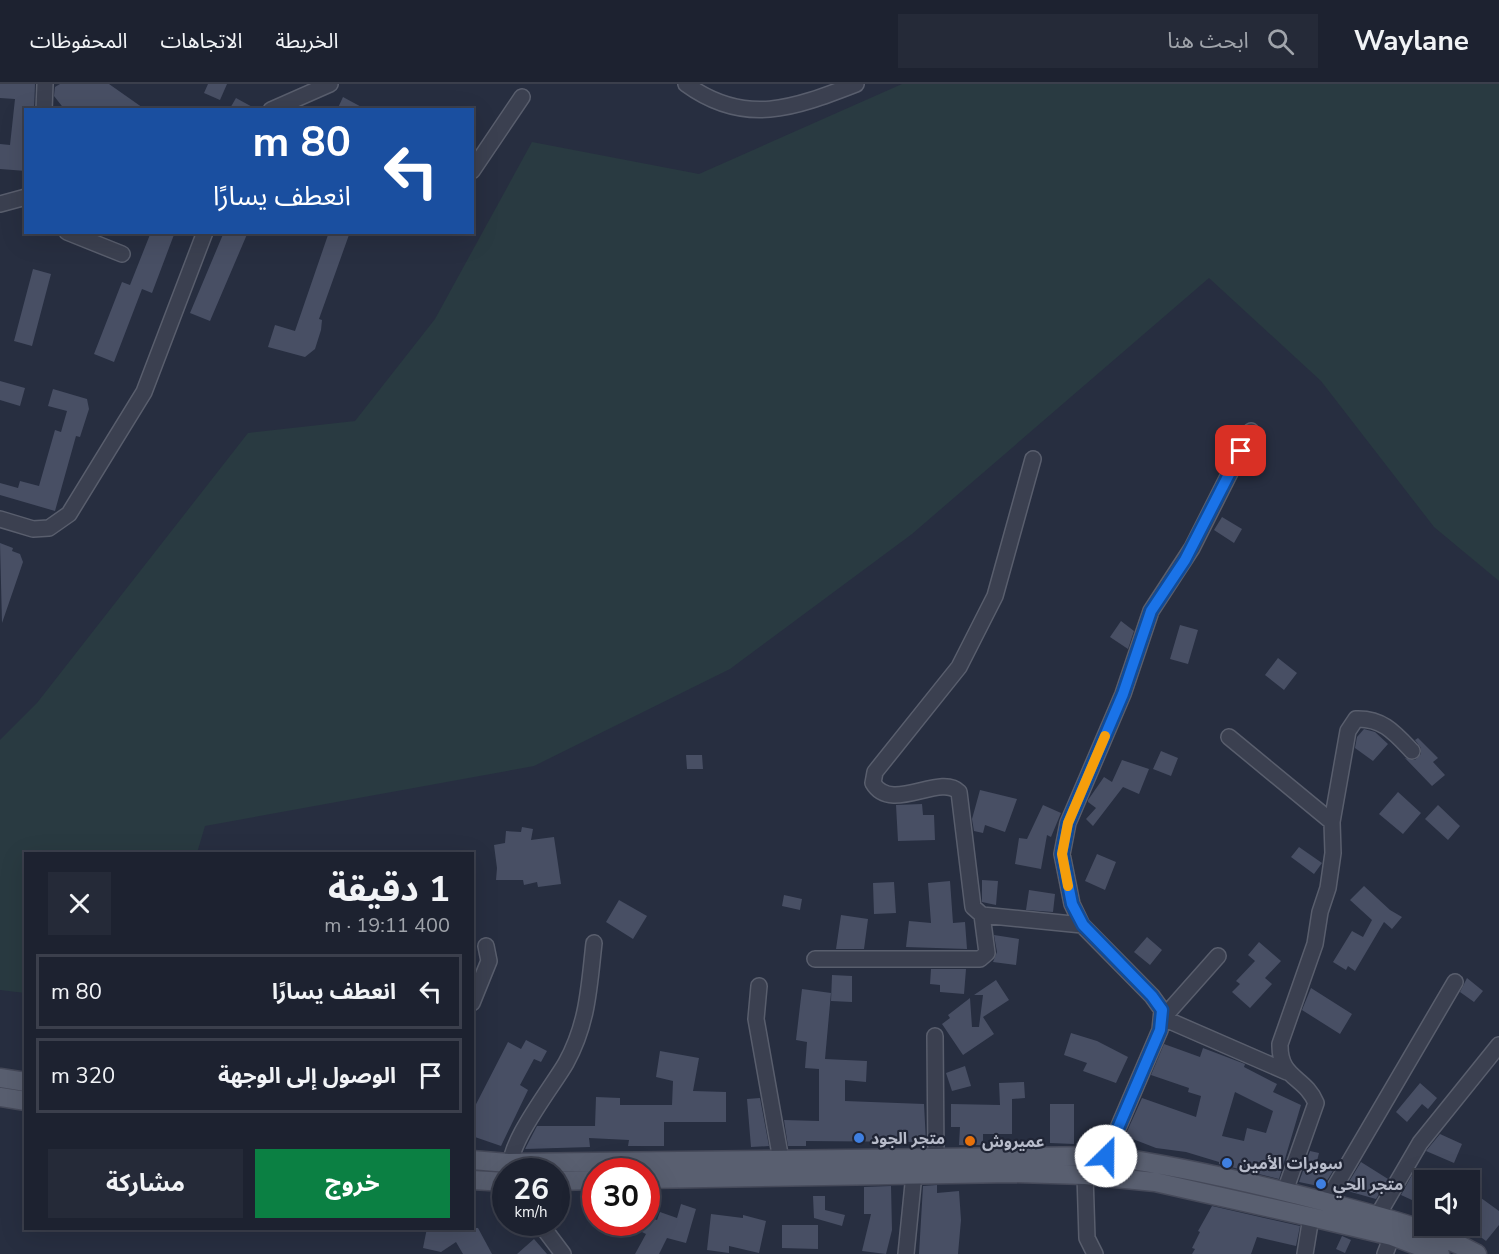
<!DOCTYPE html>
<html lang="ar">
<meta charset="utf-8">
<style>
body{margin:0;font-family:"Nunito Sans","Noto Sans Arabic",sans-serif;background:#252a38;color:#f1f3f6;direction:rtl;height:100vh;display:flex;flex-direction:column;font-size:22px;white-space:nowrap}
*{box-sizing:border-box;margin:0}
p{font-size:20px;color:#a0a4ab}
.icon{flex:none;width:33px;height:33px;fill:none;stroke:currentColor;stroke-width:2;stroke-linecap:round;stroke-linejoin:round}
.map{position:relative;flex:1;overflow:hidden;direction:ltr}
.sheet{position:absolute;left:24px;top:768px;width:450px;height:378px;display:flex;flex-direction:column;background:#1d2230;border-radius:0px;box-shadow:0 6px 24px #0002,0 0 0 2px #3b3f4c;direction:rtl}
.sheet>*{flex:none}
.top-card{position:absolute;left:24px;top:24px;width:450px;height:126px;border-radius:0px;box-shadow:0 6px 24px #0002,0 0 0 2px #3b3f4c;direction:rtl;background:#1a4fa0;color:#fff;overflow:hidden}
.controls{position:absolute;left:1414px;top:1086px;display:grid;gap:12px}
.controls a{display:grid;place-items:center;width:66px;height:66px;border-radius:0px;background:#1d2230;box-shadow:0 6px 24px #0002,0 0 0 2px #3b3f4c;font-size:30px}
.speed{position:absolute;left:492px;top:1074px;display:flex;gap:12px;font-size:30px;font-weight:700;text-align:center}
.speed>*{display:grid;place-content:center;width:78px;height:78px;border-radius:50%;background:#1d2230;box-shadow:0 6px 24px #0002,0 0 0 2px #3b3f4c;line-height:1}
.speed small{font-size:15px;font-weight:400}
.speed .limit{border:9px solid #d22;background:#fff;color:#111}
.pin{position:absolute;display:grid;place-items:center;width:51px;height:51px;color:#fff;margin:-26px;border-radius:12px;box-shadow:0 3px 9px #0006}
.me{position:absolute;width:66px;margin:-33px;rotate:23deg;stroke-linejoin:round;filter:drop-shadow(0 0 4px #0008)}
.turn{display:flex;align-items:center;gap:21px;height:126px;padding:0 24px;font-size:27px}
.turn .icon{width:78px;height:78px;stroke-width:2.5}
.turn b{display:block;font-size:42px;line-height:51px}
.round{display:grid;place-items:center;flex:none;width:63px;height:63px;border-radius:0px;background:#252a38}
.summary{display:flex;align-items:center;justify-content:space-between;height:102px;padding:0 24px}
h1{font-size:36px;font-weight:700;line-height:45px}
.action{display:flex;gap:12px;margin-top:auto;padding:12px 24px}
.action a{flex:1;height:69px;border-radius:0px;background:#0b8043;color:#fff;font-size:24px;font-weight:700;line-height:69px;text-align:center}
.action a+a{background:#252a38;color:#f1f3f6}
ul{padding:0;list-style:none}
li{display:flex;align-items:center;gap:18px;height:75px;margin:0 12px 9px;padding:0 12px;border:3px solid #3b3f4c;border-radius:0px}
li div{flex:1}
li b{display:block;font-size:22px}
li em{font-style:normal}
header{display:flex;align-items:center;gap:36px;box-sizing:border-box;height:84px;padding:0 30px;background:#1d2230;border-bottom:2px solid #3b3f4c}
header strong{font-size:28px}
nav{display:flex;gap:33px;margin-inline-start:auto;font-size:21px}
.search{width:420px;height:54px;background:#252a38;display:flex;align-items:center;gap:15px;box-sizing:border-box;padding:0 21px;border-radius:0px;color:#a0a4ab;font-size:22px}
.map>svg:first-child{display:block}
.green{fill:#293a41}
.building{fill:#484f64;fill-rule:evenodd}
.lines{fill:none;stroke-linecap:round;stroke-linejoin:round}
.minor-casing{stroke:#595e6d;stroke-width:18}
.major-casing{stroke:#454959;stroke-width:21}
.minor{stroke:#3b4050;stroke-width:15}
.major{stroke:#595f70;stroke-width:18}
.route-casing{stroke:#114b97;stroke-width:15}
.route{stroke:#1a73e8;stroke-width:10}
.slow{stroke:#f59e0b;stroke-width:10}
.shop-dot{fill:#3f7fe0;stroke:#202535;stroke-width:2}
.food-dot{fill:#e8710a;stroke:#202535;stroke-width:2}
.labels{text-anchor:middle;stroke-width:4.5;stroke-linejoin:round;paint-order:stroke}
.poi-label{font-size:16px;font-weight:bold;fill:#b8bcca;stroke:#202535;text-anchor:start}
</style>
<header>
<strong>Waylane</strong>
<div class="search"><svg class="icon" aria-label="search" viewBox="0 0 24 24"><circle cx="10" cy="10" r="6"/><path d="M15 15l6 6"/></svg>ابحث هنا</div>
<nav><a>الخريطة</a><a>الاتجاهات</a><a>المحفوظات</a></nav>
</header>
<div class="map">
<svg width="1499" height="1170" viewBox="0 0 1499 1170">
<rect width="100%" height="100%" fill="#272e40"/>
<path class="green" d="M902,0H1499V497L1434,443L1321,297L1209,194L912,450L730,585L534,682L205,742L197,769L26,770L25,909L0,906V656L37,619L248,349L355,337L435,235L532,58L699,90Z"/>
<path class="building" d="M0,0H35L34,26H26V87L0,85V60L10,61L15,15L0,14Z
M60,0H109L146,26H65L54,12L55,3Z
M208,0H227L220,16L204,9Z
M343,13L367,26H337Z
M236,14L258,26H229Z
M151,148H175L152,209L142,205L114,278L94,270L122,198L130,201Z
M224,148H248L210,237L190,229Z
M329,148H350L319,235L322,236L321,246L315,265L305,273L268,263L275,241L295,247Z
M33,185L51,190L32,262L14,257Z
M0,297L25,304L20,322L0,316Z
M53,305L87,315L89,325L80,353L76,352L55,427L0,411V399L18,404L20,397L39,402L55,346L61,348L67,327L48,322Z
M1222,433L1242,445L1234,459L1214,446Z
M0,459L13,464L12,467L20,470L23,478L2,539Z
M1121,537L1134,547L1128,565L1110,553Z
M1180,541L1198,546L1188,580L1170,575Z
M1278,574L1297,589L1284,606L1265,591Z
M1364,645L1375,648L1388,660L1373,677L1355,664L1357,653Z
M1418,654L1438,674L1433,678L1445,691L1432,702L1405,674L1415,676L1421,670V664L1415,656Z
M1161,667L1178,674L1171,692L1153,685Z
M686,671H702L703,685H687Z
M1122,676L1149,685L1139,710L1123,703L1093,742L1086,735L1096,724L1088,718V716L1104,693L1112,698Z
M980,706L1017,715L1005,748L985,741L983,749L974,747L972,735Z
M1398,708L1421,729L1403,750L1379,730Z
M922,720L923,731H934L935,756L898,757L896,721Z
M1043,721L1061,729L1051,753L1047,751L1041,785L1015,780L1019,754L1027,755Z
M1438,721L1460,742L1448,756L1425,735Z
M522,743L533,745L531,756L554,753L561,800L538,803L537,798L524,801L523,796H496L497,784L494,761L505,759L506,747L521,748Z
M1299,763L1322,779L1314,790L1291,773Z
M1097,770L1116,778L1105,806L1085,797Z
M982,796L998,797L996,821L982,818Z
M950,797L953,839L965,838L967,865L906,863L909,837L931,839L928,799Z
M894,798L896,829L874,830L873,799Z
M1364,802L1390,826L1402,833L1392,845L1384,838L1355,887L1348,882L1346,886L1333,878L1352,847L1363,853L1372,836L1350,816Z
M1029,806L1055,810L1053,828L1026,826Z
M784,811L802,815L800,826L782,822Z
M619,816L647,832L633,855L606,838Z
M841,831L868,835L864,865H836Z
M994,851L1019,855L1016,881L993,878L997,868Z
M1147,853L1162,866L1150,881L1134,868Z
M1259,858L1281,877L1265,894L1272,900L1250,924L1232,908L1240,900L1236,897L1255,877L1248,871Z
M931,885H966L964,910L940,908V901L930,900Z
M832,891L852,892V918L831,917Z
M1467,894L1483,907L1474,918L1460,908Z
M996,896L1009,916L983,933L994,950L963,971L942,940L950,934L948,931L970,914L972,943H979L983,911H974Z
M1311,904L1352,930L1340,950L1302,926Z
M802,905L831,909L825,975L867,977L866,998L845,996V1017L924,1020L926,1058L806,1057V1062H788L784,1036L819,1037V985L805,984L807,958L796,956Z
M1071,949L1097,957L1128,973L1116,999L1083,987L1087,979L1064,971Z
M526,956L547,967L541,978L534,975L520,1001L528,1006L501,1062L472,1052V1028L508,958L521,965Z
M1164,960L1200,973L1203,964L1245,980L1244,983L1277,1000L1273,1008L1301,1021L1279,1095L1219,1080V1078L1186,1068L1156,1064L1125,1052L1142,1014L1196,1033L1201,1012L1188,1008L1189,1004L1151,991ZM1235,1008L1273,1027L1266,1049L1247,1044L1244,1057L1222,1052Z
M660,967L699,974L693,1007L726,1008V1038H664V1062H628L629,1056L589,1054L590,1063L525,1065L537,1042H595L596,1013L620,1014V1021H672L673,997L656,993Z
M965,982L971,1002L952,1007L946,989Z
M1024,998L1025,1014L1012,1015V1050H983V1061H959L960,1043H951V1020L1000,1021L999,999Z
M1420,999L1437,1014L1428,1025L1422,1020L1407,1038L1396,1028Z
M760,1014L769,1062L751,1063L747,1015Z
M1050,1020H1074V1060L1050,1059Z
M1440,1050L1462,1060L1454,1079L1426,1067Z
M1310,1067L1319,1069L1317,1077L1336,1082L1323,1103L1299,1098Z
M1361,1078L1388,1095L1376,1115L1344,1106Z
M1412,1091L1425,1097V1122L1401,1111Z
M937,1101V1109L959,1107L961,1136L958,1170H919L923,1102Z
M891,1102L892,1146L886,1170L862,1167L871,1130H864V1103Z
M1470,1106L1499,1127V1141L1486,1157L1470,1145Z
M813,1112H825V1126L845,1131L842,1142L814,1134Z
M681,1120L696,1125L686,1159L667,1154L659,1170H635L646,1150L642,1148L647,1133L657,1136L660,1128L677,1134Z
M1212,1122L1300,1142L1296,1162L1257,1153L1251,1170H1192L1195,1165L1192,1164L1200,1148L1198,1147Z
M711,1130L743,1134V1131L766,1137L759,1169L729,1162V1169L707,1166Z
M782,1141H818V1165L782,1164Z
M427,1144H478L492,1170H463L456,1158L441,1168L423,1164Z
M1342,1152L1351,1156L1345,1169L1336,1165Z
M534,1155L547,1170H517Z"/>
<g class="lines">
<defs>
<path id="minor" d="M686,0C745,43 794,24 856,0
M44,26L45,0
M271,26L330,0
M472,87L522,13
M0,120L26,113
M67,148L122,170
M0,435L33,445L49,444L69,430L144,308L205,148
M1229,653L1332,738
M982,831L1082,841
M1218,872L1163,934L1287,988
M815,875H980L987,869L982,831L973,823L959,708C940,689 891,730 873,699L875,688L959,583L995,512L1033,375
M759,902L756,935L781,1076
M472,919L489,877L486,862
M935,952L936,1074
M1106,1072L1160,946L1162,926L1152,912L1082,841L1072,820L1062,770L1068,739L1123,610L1151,527L1192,464L1251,347
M511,1088C504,1063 553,1002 566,979C588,939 589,903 594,859
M1085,1091L1087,1154L1095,1170
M1285,1107L1316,1019C1305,992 1279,995 1280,960L1315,860L1320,828L1328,804L1333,769L1332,738L1348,647L1356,635C1382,634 1394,648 1412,667
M1326,1118L1455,898
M1378,1131L1420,1059L1499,961
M539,1138L563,1170
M906,1170L914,1090
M1305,1170L1311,1133
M1385,1170L1392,1152"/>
<path id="major" d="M0,994L26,998
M0,1013L26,1017
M472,1076L508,1079L1106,1072C1180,1082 1253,1099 1326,1118C1378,1132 1430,1144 1477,1170
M646,1095L1013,1089L1085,1091L1155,1098L1311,1133L1392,1152L1440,1170
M472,1096L506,1098
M556,1097L596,1096"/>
</defs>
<use href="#minor" class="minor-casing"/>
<use href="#major" class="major-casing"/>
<use href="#minor" class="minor"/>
<use href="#major" class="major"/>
</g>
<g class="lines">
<defs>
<path id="route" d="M1106,1072L1160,946L1162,926L1152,912L1083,841L1072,820L1062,770L1068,739L1123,610L1151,527L1185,476L1241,367"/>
</defs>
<use href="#route" class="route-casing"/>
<use href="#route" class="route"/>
<path class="slow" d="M1068,802L1062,770L1068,739L1105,652"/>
</g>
<g class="shop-dot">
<circle cx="859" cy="1054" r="6"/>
<circle cx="1227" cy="1079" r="6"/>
<circle cx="1321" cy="1100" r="6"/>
</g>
<circle class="food-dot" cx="970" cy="1057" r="6"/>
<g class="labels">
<g class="poi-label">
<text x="871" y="1060">متجر الجود</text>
<text x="982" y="1063">عميروش</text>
<text x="1239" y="1085">سوبرات الأمين</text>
<text x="1333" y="1106">متجر الحي</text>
</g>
</g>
</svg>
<div class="controls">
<a><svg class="icon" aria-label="sound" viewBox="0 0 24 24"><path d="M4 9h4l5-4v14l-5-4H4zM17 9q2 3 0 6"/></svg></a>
</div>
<div class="speed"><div>26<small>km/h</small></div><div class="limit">30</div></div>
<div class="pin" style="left:1241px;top:367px;background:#d93025"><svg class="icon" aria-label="arrive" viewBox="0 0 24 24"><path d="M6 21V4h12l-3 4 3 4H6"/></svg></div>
<svg class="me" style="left:1106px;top:1072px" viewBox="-20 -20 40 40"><circle r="19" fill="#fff"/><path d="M0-13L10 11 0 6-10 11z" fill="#1a73e8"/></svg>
<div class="top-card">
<div class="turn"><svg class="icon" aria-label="left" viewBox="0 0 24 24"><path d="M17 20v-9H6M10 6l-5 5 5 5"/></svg><div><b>80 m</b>انعطف يسارًا</div></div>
</div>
<section class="sheet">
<div class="summary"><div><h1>1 دقيقة</h1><p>400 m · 19:11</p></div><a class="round"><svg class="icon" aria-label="close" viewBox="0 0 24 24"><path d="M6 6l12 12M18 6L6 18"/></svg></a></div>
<ul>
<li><svg class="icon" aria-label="left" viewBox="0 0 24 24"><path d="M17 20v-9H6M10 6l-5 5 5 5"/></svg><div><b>انعطف يسارًا</b></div><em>80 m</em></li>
<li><svg class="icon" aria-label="arrive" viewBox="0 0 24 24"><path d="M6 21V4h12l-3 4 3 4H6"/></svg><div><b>الوصول إلى الوجهة</b></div><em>320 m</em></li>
</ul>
<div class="action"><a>خروج</a><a>مشاركة</a></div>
</section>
</div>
